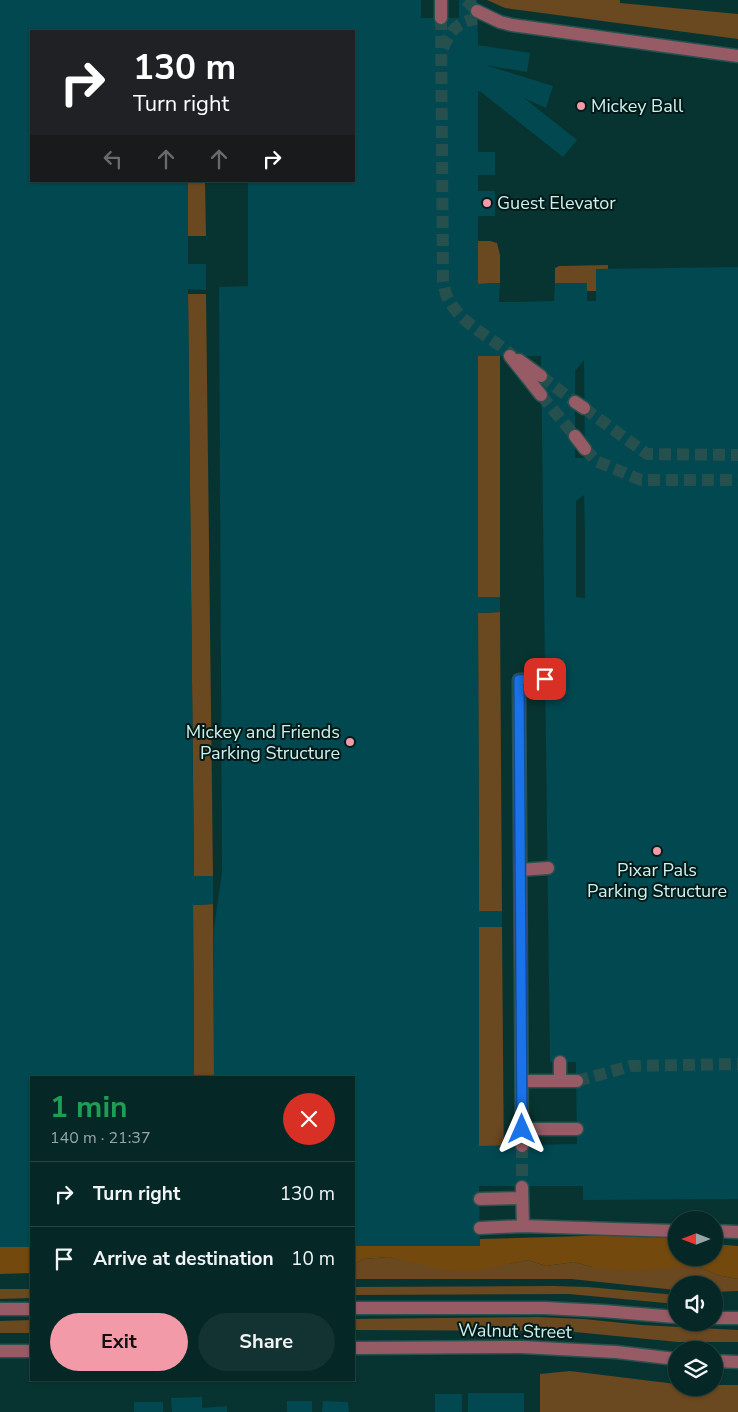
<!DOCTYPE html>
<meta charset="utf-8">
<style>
body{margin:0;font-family:"Nunito Sans",sans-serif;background:#133332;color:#f1f3f6;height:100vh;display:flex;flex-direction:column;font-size:19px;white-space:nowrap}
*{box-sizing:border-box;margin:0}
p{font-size:16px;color:#97a5a7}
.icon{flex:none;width:28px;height:28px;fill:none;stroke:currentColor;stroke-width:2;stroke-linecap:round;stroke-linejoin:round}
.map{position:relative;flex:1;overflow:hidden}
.panel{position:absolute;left:30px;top:1076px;width:325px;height:305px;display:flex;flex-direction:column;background:#052725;border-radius:0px;box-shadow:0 1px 4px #0004,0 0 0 1px #264442}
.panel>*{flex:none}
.guide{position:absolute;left:30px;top:30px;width:325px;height:152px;border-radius:0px;box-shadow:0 1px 4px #0004,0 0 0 1px #264442;background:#202124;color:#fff;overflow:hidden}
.needle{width:32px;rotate:270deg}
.fabs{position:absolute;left:668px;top:1211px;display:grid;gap:10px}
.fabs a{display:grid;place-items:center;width:55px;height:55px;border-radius:50%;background:#052725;box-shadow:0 1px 4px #0004,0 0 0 1px #264442;font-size:25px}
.pin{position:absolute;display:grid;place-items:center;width:42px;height:42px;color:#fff;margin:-21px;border-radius:10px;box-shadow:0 2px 8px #0006}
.me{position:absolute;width:55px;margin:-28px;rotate:0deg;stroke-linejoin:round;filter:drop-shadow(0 0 4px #0008)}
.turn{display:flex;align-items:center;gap:18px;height:105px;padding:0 20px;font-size:22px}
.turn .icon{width:65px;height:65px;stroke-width:2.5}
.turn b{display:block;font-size:35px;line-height:42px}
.lanes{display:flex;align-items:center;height:48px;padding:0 20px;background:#0003;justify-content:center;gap:25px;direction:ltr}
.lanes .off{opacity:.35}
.round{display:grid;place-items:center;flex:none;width:52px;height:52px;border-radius:26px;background:#133332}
.overview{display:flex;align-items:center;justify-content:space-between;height:85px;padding:0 20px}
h1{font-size:30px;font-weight:700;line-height:38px;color:#1e9e55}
.cta{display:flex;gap:10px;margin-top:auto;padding:10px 20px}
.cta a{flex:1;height:58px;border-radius:30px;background:#f39aa9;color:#111;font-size:20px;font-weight:700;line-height:58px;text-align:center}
.cta a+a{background:#133332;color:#f1f3f6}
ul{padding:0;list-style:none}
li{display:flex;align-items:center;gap:15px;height:65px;padding:0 20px;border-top:1px solid #264442}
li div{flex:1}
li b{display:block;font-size:19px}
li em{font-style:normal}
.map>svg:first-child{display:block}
.green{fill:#6a4820}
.forest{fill:#73490e}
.building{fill:#024851;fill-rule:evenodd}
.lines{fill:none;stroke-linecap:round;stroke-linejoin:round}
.minor-tunnel{stroke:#25504d;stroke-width:12;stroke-dasharray:12 6;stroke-linecap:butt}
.minor-casing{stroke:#27524f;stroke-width:15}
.minor{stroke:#965b65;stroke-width:12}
.route-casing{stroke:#114b97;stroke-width:12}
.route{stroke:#1a73e8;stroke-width:9}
.poi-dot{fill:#f39aa9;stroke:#021918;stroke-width:2}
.labels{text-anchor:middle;stroke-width:4;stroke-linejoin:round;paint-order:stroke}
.poi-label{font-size:18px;fill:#cdf2ee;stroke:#021918;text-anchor:start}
.street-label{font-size:18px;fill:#cdf2ee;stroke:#021918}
</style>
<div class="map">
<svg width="738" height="1412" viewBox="0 0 738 1412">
<rect width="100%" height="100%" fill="#073431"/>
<path class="green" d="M487,0H620V3L738,14V39L505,8Z
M188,181H205L206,236H188Z
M478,241H490L497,243L500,255V283L478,284Z
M608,265V269H596V291H587V283H555V268L559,266Z
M188,294H206L213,876H194Z
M478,356H500V597H478Z
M500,612L502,911H479L478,613Z
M213,904L214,1077H194L193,905Z
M479,927H502L504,1171L490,1185L479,1186Z
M388,1257L414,1262L508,1264L528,1260L546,1266L574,1262L592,1267L698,1266L717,1275L738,1279V1291L714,1292V1285H676V1290L571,1279H354V1264L364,1259Z
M553,1286L588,1287L676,1295V1304L569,1294L354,1295V1287Z
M0,1289H31V1298L0,1299Z
M538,1317L584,1319L642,1325L738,1330V1342H678L564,1331L354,1330V1319Z
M31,1320V1333H0V1321Z
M570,1371L676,1384V1388H714V1385H738V1412H540V1374Z"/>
<path class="forest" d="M654,1234L676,1240V1258H714V1244L738,1246V1279L717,1275L698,1266L631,1271L592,1267L574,1262L546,1266L528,1260L476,1271L445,1270L388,1257L364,1259L354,1264V1246H479L480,1239Z
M0,1247H31V1273L0,1274Z"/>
<path class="building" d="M0,0H421V18H459V0H477L478,45L530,53L527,72L485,65L553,86L546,108L524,98L577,140L563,157L481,92L478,91V152H495V175H478V191H495V216H478V284L500,283L499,302H516L554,301L555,283H587V301H596V269L738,267V1199L583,1200V1186H479L480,1246H354V1078H214V929L222,872L219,287L248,286V181H354V31H31V181H188V264H206V290L188,289V294L194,876H213V904L193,905L194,1078H31V1247H0ZM478,356H541L550,1062H576L577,1144L479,1146V927H502V911H479L478,613L500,612V597H478ZM584,360L585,458H575V371ZM584,495L585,533V598L576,597V501Z
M576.5 105a4.5 4.5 0 1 1 9 0a4.5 4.5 0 1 1-9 0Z
M468,1393H524V1412H468Z
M435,1394H462V1412H435Z
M202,1397V1408L227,1406V1412H172L171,1398Z
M287,1401H312V1412H287Z
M323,1401L348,1402L349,1412H322Z
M134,1402H163V1412H134Z"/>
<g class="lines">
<path class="minor-tunnel" d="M466,0L477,11
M441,18L443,280C444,287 445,295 450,302C464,326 493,338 513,356
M443,48C451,30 458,21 477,19
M541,376L575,402
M541,395L575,436
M584,408L647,454L738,455
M585,449L596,461L641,480H738
M577,1081L631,1066L738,1064
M522,1146V1187"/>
<defs>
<path id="minor" d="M441,0V18
M477,11L500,22L512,25L738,56
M510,356L541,395
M519,360L541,376
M575,402L584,408
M575,436L585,449
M520,870L548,868
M560,1062V1081
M522,1081H577
M522,1129H577
M522,1146L519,680L545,679
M522,1187L523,1226
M480,1199L522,1198
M480,1228L523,1226L676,1231
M714,1231L738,1232
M354,1308H545L603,1311L676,1317
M0,1309H31
M714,1318H738
M354,1348L522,1347L616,1352L676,1359
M0,1351H31
M714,1361L738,1362"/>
</defs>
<use href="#minor" class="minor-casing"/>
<use href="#minor" class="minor"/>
</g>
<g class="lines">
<defs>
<path id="route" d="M522,1129L519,680L545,679"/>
</defs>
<use href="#route" class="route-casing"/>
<use href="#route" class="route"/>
</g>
<g class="poi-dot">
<circle cx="581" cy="106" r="5"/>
<circle cx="487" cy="203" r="5"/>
<circle cx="350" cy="742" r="5"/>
<circle cx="657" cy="851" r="5"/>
</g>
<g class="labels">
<g class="poi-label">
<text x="591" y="112">Mickey Ball</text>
<text x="497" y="209">Guest Elevator</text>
<text x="340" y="738" text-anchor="end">Mickey and Friends<tspan x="340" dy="21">Parking Structure</tspan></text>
<text x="657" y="876" text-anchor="middle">Pixar Pals<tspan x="657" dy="21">Parking Structure</tspan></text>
</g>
<g class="street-label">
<text transform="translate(515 1331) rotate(1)" y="6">Walnut Street</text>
</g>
</g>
</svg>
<div class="fabs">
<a><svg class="needle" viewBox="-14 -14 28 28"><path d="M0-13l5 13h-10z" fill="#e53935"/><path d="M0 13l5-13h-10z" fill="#97a5a7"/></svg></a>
<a><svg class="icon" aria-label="sound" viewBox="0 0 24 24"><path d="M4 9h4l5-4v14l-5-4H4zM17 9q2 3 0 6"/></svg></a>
<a><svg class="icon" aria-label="layers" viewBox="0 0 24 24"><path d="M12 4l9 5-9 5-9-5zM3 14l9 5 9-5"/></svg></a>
</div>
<div class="pin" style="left:545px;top:679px;background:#d93025"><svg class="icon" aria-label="arrive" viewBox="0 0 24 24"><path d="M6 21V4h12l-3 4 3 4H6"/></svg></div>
<svg class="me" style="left:522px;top:1129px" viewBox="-20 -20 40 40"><path d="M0-17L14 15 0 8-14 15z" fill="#1a73e8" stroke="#fff" stroke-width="4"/></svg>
<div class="guide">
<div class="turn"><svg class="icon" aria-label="right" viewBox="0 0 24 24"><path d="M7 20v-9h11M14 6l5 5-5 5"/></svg><div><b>130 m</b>Turn right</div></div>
<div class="lanes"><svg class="icon off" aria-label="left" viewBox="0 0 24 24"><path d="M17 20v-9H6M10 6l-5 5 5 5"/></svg><svg class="icon off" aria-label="ahead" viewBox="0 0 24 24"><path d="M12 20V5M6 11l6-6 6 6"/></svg><svg class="icon off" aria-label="ahead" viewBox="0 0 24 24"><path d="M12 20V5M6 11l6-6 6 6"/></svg><svg class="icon" aria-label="right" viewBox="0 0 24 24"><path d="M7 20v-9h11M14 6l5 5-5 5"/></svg></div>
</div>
<section class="panel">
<div class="overview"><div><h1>1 min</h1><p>140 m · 21:37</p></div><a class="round" style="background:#d93025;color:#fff"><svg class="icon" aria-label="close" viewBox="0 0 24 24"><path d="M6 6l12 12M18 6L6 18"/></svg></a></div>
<ul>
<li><svg class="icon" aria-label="right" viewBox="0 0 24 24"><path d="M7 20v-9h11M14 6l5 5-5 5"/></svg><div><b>Turn right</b></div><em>130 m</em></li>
<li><svg class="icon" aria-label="arrive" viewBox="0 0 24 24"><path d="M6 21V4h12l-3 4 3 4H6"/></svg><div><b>Arrive at destination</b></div><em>10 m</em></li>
</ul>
<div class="cta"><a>Exit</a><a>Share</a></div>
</section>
</div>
